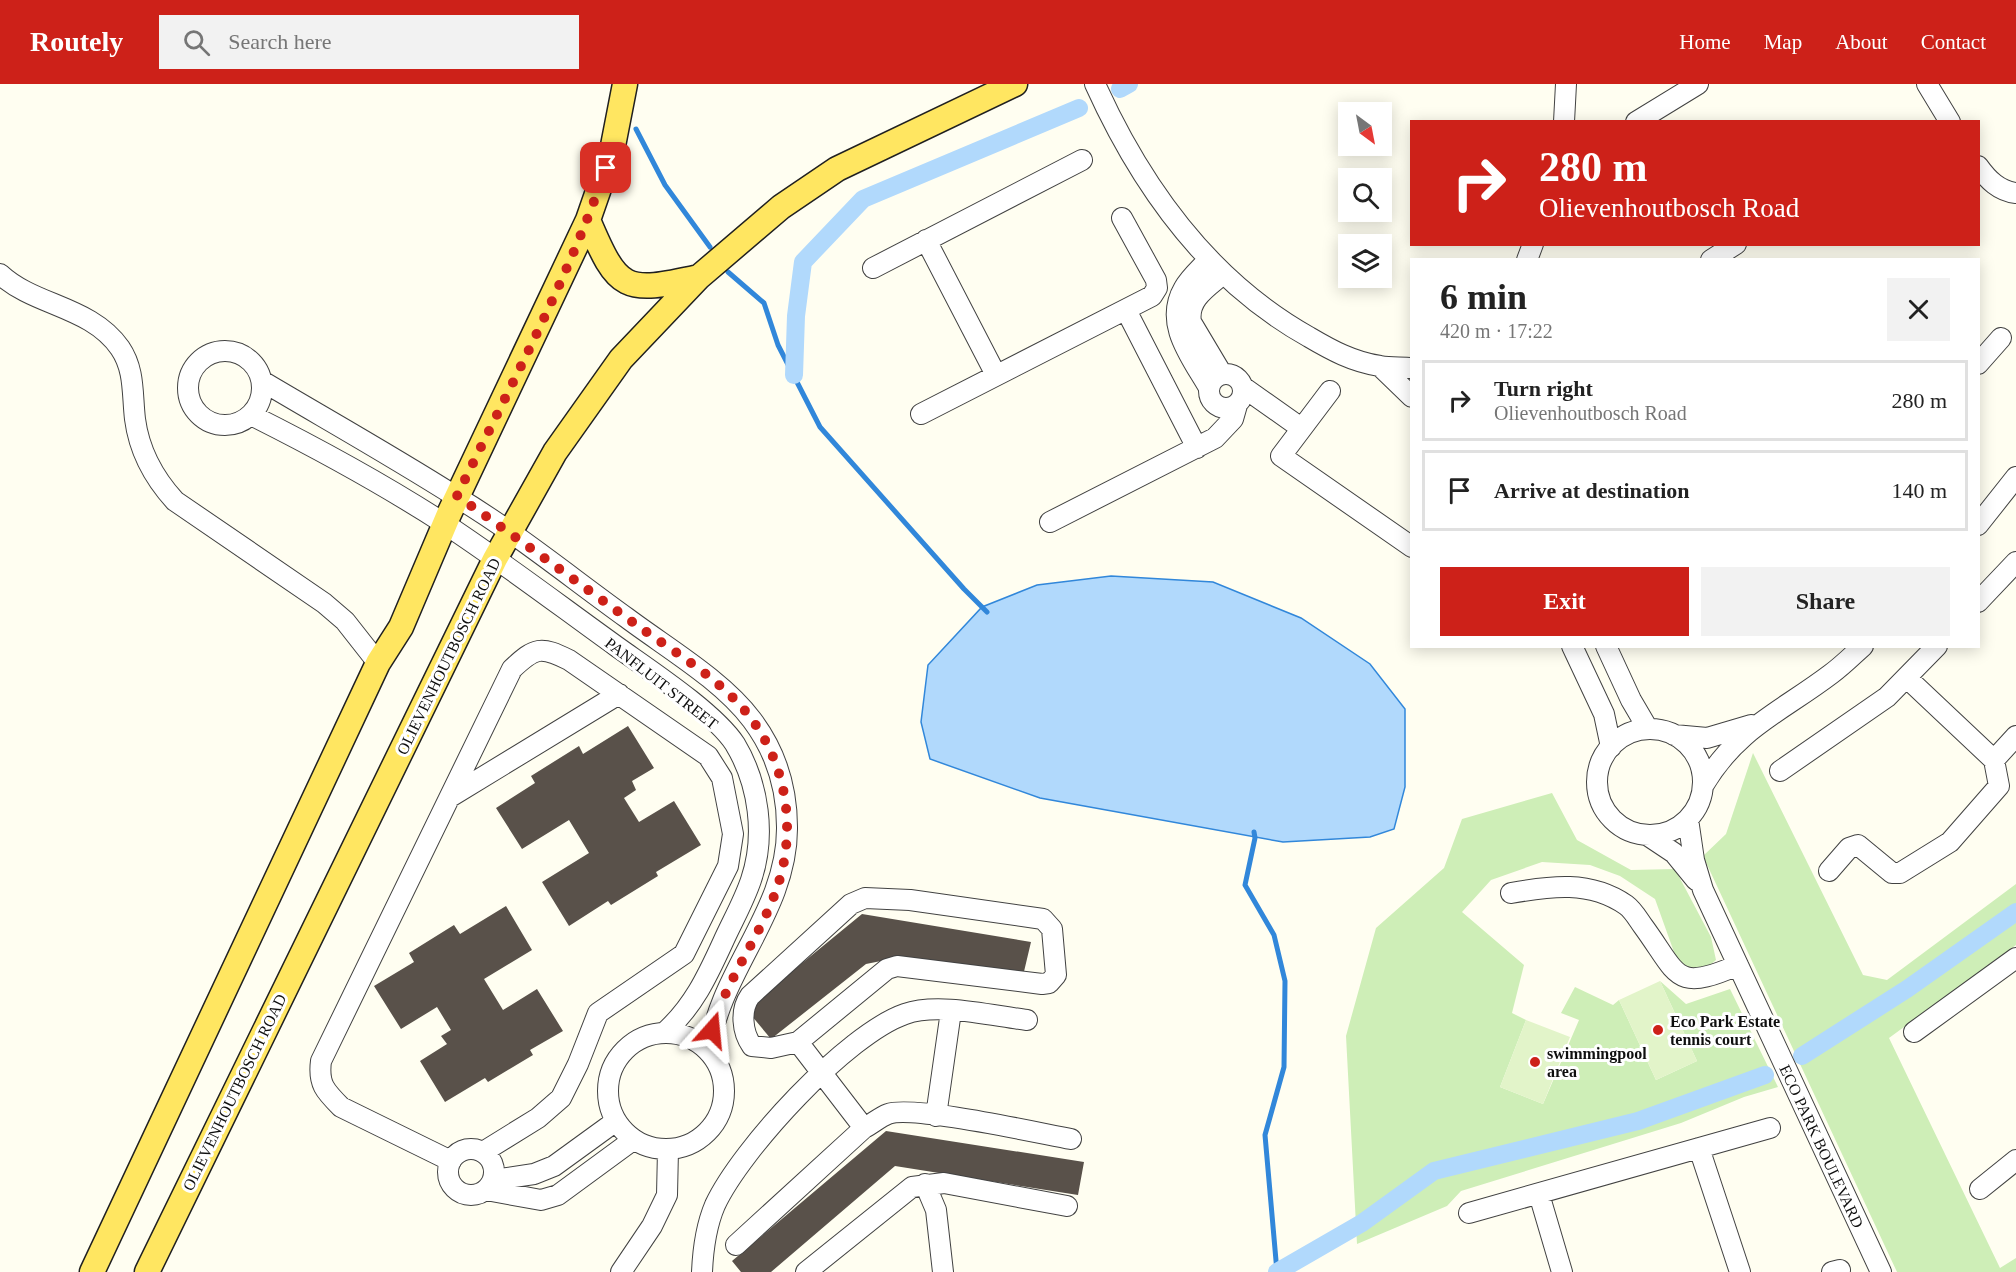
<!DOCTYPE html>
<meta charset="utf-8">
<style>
body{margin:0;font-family:"Times New Roman",serif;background:#f2f2f2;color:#222;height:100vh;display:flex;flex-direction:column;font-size:22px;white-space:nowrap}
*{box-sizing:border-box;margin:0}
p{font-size:20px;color:#767676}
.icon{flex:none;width:33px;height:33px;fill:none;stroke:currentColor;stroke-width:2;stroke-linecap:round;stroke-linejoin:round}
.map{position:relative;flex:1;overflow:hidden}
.panel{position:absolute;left:1410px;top:174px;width:570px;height:390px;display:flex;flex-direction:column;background:#fff;border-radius:0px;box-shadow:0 3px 15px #0003}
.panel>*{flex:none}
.guide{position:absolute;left:1410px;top:36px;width:570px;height:126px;border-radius:0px;box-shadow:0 3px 15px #0003;background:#cd2119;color:#fff;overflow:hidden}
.needle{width:39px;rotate:148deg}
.tools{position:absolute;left:1338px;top:18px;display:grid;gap:12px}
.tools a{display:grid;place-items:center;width:54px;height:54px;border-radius:0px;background:#fff;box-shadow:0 3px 15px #0003;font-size:30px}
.pin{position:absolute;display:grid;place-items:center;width:51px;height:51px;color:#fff;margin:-26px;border-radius:12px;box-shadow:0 3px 9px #0006}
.me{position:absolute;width:66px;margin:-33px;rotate:18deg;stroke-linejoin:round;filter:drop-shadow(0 0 4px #0008)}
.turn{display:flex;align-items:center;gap:21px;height:126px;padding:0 30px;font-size:27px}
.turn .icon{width:78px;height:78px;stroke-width:2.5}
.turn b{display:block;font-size:42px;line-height:51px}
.round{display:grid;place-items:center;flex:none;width:63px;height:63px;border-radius:0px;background:#f2f2f2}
.headline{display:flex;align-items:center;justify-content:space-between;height:102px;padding:0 30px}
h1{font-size:36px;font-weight:800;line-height:45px}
.button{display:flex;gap:12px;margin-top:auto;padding:12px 30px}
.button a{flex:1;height:69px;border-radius:0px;background:#cd2119;color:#fff;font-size:24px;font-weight:800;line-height:69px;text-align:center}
.button a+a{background:#f2f2f2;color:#222}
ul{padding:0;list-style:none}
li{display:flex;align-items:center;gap:18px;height:81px;margin:0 12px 9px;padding:0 18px;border:3px solid #e0e0e0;border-radius:0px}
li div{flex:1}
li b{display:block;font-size:22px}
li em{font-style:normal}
header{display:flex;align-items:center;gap:36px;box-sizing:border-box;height:84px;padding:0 30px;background:#cd2119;color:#fff}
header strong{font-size:28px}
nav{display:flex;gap:33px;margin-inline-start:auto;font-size:21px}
.search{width:420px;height:54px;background:#f2f2f2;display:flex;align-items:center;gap:15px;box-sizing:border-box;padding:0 21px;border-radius:0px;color:#767676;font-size:22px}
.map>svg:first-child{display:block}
.green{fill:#ceeeb7}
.pitch{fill:#e2f4c9}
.water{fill:#b1d9fc;stroke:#3187da;stroke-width:1.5}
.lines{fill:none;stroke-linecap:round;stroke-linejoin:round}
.stream{stroke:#3187da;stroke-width:5}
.canal{stroke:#b1d9fc;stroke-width:18}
.building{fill:#59514a}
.minor-casing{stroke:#424242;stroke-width:22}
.major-casing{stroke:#202020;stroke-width:27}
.minor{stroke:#fff;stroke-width:20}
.major{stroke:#ffe661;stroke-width:24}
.route{stroke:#cd2119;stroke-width:10;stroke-dasharray:0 18}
.poi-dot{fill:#cd2119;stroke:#fff;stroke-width:2}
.labels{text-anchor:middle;stroke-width:6;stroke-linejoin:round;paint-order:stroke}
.street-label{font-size:16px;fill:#0f0f0f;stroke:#fff}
.poi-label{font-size:16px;font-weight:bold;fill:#0f0f0f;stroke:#fff;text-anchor:start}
</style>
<header>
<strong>Routely</strong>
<div class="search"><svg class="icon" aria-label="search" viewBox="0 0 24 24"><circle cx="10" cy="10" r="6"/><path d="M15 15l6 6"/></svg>Search here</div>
<nav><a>Home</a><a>Map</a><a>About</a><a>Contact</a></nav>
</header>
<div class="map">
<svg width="2016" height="1188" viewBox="0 0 2016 1188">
<rect width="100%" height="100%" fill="#fffef1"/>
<path class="green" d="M1753,669L1863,891L1887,896L2016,800V861L1889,954L2000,1184L2016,1174V1188H1897L1703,772L1726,750Z
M1552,709L1577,756L1631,786L1675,785L1711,853L1716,876L1699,890L1679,882L1655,815L1620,792L1590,781L1542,778L1491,796L1462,828L1524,881L1512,929L1526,936L1500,1003L1543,1020L1579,936L1561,929L1575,903L1613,921L1619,916L1656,996L1697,977L1660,897L1686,920L1730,905L1778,1003L1744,1013L1681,1039L1461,1107L1447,1122L1357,1160L1346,952L1376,844L1444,784L1462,735Z"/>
<path class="pitch" d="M1660,897L1697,977L1656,996L1619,916Z
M1526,936L1570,953L1543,1020L1500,1003Z"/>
<path class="water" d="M1111,492L1213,498L1301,534L1370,580L1405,625V703L1394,745L1370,753L1283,758L1040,714L930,675L921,638L928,581L982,523L1037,501Z"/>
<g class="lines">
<path class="stream" d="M636,45L665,101L710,163
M728,188L764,219L778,261L820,343L964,505L987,528
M1254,748L1255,754L1245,801L1274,851L1285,897L1284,983L1265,1051L1277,1188"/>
<path class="canal" d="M1120,5L1129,0
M794,291L796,232L803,178L863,115L1079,24
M1802,972L1907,905L2016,828
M1277,1188L1362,1139L1434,1087L1638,1037L1765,991"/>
</g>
<path class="building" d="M628,642L654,684L632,697L636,706L624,714L639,738L674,717L701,761L656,788L658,792L611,821L608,817L569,842L542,798L589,769L569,736L522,765L496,724L535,699L531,692L579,662L583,670Z
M506,822L532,866L484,895L503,926L537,905L563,947L530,966L533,971L488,998L485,994L445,1018L420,977L447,960L441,952L451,946L437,923L401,945L374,902L414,878L409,869L454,841L460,850Z
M862,830L1031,858L1022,896L886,876L866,880L771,955L746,925Z
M886,1047L1084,1078L1078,1111L895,1082L771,1188H741L732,1177Z"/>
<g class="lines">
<defs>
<path id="minor" d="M1095,0C1141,102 1209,197 1309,253C1331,266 1353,278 1380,282C1390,284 1401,283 1412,284
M1927,0L1950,38
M1564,38L1566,0
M1636,38L1698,0
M1978,82C1988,96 1999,107 2016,109
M926,156L996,291
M1527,176L1533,160
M1711,176L1736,160
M873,184L1082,76
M0,190C34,222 91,222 120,264C135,286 132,310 135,335C139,366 154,394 175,417L324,519L345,537L378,579
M1126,226L1197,364
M188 304a37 37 0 1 1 74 0a37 37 0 1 1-74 0Z
M1978,280L2001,254
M1381,283L1412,313
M1209 307a17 17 0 1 1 34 0a17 17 0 1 1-34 0Z
M1222,290L1191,238C1187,215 1208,203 1223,190
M262,297C326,335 392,372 455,412C515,448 570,493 627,534C667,564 722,596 752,636C776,668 787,704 787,743C788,827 719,887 709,967
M1243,303L1301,344
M1209,304C1192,274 1163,240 1184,204C1190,193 1201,184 1209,175
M1330,307L1281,372L1412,463
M921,330L1152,212L1157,204L1156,196L1122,134
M251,331C317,364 383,400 445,440C504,479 559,521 616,562C648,585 714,628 735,660C759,700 766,752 751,796C744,817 732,838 723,858C707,893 693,923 664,949
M1050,438L1215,354L1233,335L1237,321
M1978,441L2016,393
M1978,518L2016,478
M1572,562L1604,630L1611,663
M1606,562L1631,616L1648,645
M1597 698a53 53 0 1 1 106 0a53 53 0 1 1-106 0Z
M1674,651L1707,654L1751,641
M1994,676L2016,652
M1780,687L1887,613L1937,562
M1703,702C1737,644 1781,628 1831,590C1842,582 1852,572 1863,562
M450,713L619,610
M1688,735L1694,776L1703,806L1881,1188
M1647,751L1674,769L1696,796
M1829,787L1849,764L1858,761L1892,789H1900L1950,758L1999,702L1994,676L1907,594
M1511,809C1550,802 1590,796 1626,821C1633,826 1638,835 1643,842C1679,891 1674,909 1738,881
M865,814L910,816L1043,835L1052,845L1056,891L1049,899L1042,900L897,882L887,885L798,958L771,964L752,962C742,948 740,926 750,912L851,820Z
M1914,948L2016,874
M608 1007a58 58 0 1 1 116 0a58 58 0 1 1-116 0Z
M798,958L864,1044
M936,1032L951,927
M1699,1064L1740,1188
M448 1088a23 23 0 1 1 46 0a23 23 0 1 1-46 0Z
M451,1077L341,1023C325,1007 318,1000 321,977L512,585C535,563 541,562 569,576L708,672L722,694L733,750L728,782L684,870L598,929L578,980L561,1014L538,1034L483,1068
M493,1096L534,1090L554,1082L616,1037
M925,1100L936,1126L943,1188
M1980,1105L2016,1076
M486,1106L541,1116L558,1111L633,1056
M1539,1110L1562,1188
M1469,1129L1770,1044
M736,1161L864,1044C872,1040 880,1033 888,1030C913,1021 1038,1049 1071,1055
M621,1188L652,1142L667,1111L668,1066
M702,1188C703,1165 706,1142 715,1121C741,1065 847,950 905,930C938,918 993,932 1027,936
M806,1188L912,1103L944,1099L1067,1122
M1832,1188L1840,1186"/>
<path id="major" d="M588,136C618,207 624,210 699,193
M92,1188L378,579L401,543L449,430L588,136L612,67L625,0
M147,1188L495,475L555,368L621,275L699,193L781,123L837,85L1015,0"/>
</defs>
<use href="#minor" class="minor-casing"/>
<use href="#major" class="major-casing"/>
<use href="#minor" class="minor"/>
<use href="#major" class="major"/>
</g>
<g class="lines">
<path class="route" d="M606,84C567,198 509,304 457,412C518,454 578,499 638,542C677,570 725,598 753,637C781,676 792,724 785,771C776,835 729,885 712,946"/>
</g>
<g class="poi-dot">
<circle cx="1658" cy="946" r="6"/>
<circle cx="1535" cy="978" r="6"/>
</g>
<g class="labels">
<g class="street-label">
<text transform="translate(448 572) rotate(-64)" y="6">OLIEVENHOUTBOSCH ROAD</text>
<text transform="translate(662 599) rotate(38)" y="6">PANFLUIT STREET</text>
<text transform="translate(234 1008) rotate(-64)" y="6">OLIEVENHOUTBOSCH ROAD</text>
<text transform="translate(1822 1062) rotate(65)" y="6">ECO PARK BOULEVARD</text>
</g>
<g class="poi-label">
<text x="1670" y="943">Eco Park Estate<tspan x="1670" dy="18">tennis court</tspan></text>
<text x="1547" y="975">swimmingpool<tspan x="1547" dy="18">area</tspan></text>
</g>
</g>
</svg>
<div class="tools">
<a><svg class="needle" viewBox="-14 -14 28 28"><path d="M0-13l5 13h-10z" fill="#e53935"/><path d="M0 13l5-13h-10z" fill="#767676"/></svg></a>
<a><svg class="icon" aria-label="search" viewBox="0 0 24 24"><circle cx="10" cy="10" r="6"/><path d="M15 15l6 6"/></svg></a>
<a><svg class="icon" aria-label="layers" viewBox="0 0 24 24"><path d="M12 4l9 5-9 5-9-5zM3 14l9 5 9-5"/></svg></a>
</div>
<div class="pin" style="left:606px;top:84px;background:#d93025"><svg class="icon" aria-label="arrive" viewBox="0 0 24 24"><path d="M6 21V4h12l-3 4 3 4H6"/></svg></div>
<svg class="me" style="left:712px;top:946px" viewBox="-20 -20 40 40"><path d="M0-17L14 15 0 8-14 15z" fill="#cd2119" stroke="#fff" stroke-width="4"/></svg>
<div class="guide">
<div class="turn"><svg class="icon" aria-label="right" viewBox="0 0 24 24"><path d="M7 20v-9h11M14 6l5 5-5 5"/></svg><div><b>280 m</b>Olievenhoutbosch Road</div></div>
</div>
<section class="panel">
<div class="headline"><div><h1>6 min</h1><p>420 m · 17:22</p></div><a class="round"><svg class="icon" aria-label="close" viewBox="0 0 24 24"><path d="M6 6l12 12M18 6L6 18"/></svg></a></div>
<ul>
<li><svg class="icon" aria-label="right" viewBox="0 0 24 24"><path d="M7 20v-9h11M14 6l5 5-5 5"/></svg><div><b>Turn right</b><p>Olievenhoutbosch Road</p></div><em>280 m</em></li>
<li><svg class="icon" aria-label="arrive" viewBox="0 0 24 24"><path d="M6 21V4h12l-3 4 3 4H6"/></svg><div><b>Arrive at destination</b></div><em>140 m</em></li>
</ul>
<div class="button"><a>Exit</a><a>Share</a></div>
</section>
</div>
